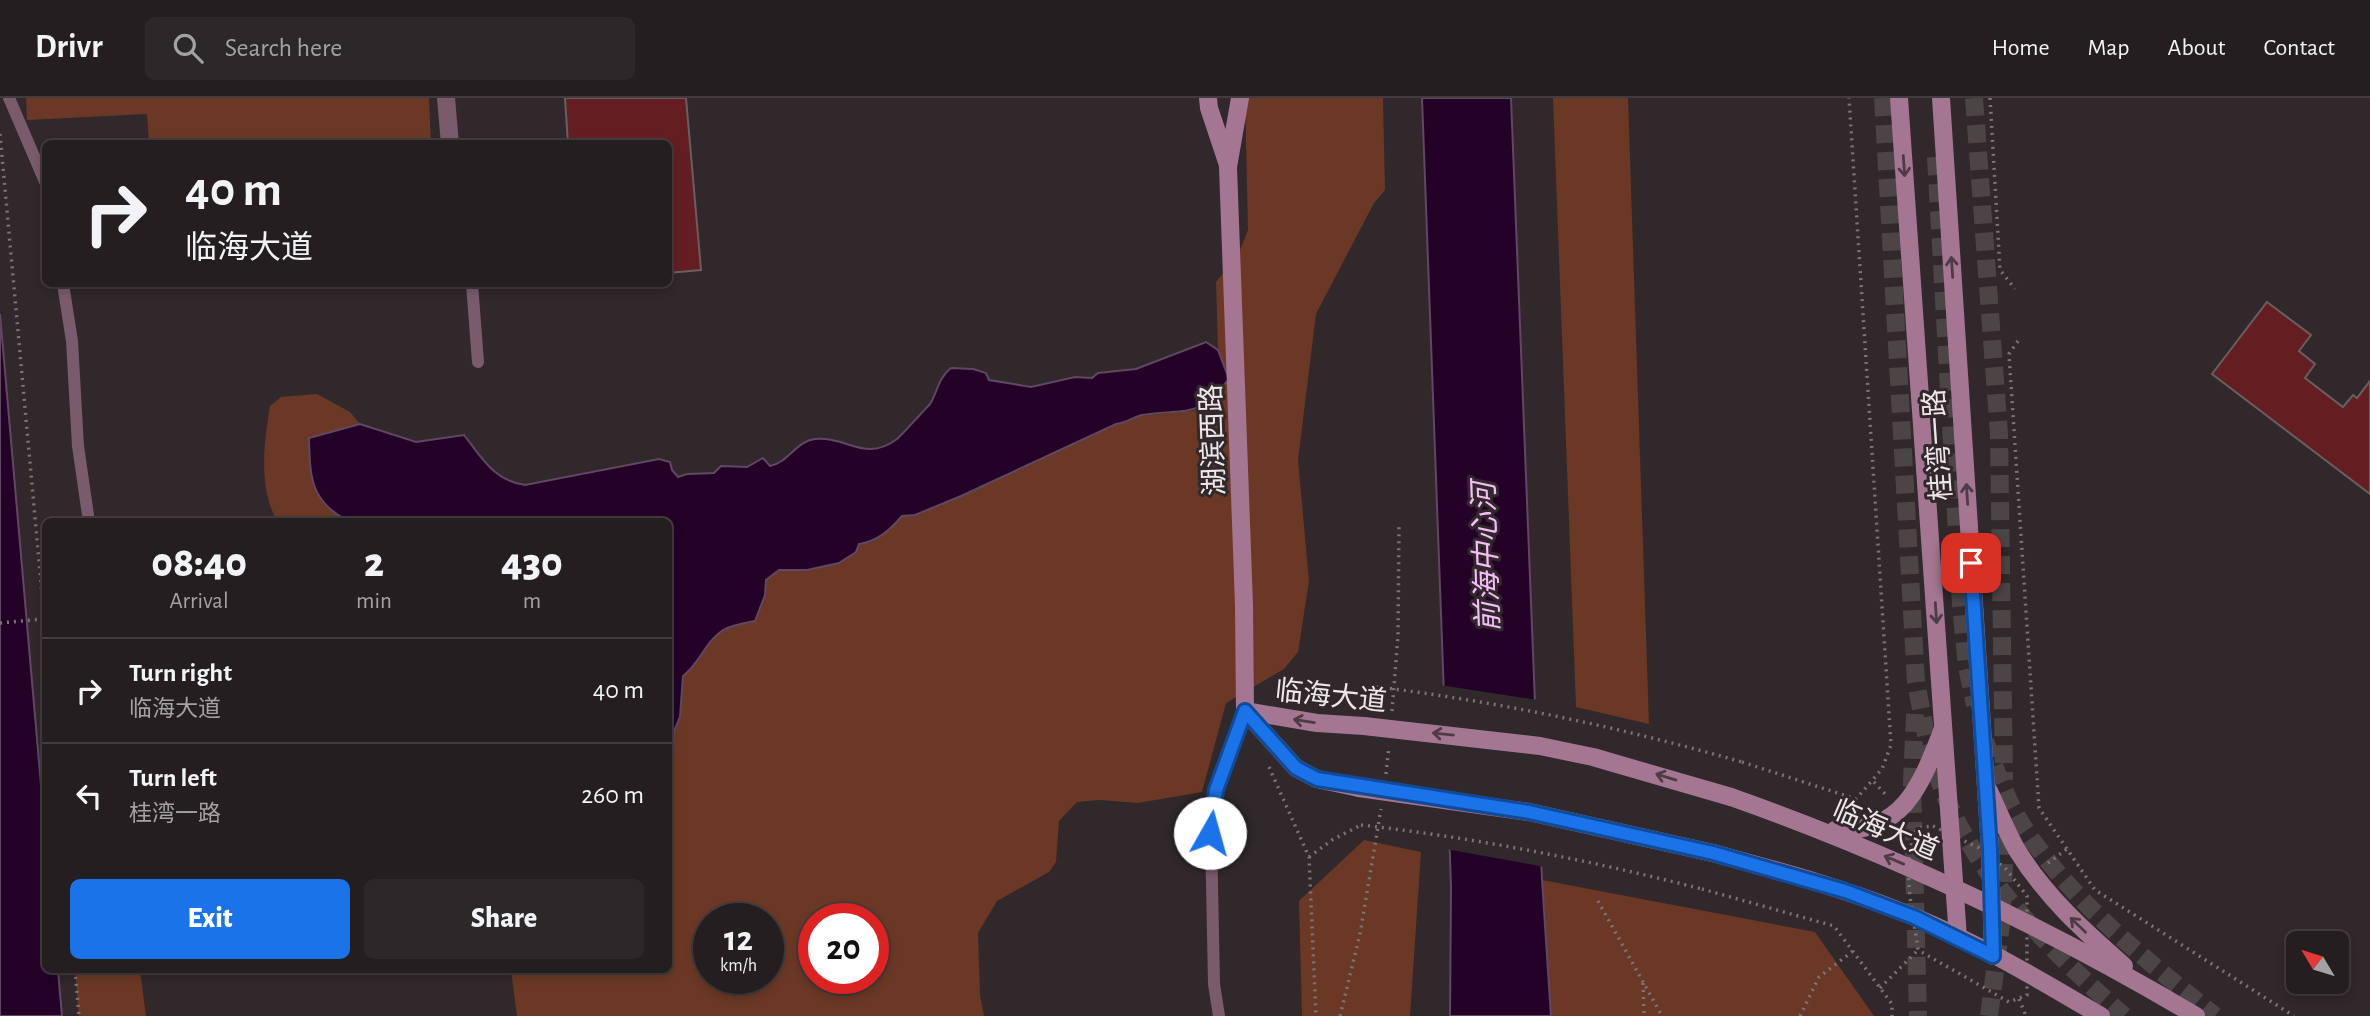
<!DOCTYPE html>
<meta charset="utf-8">
<style>
body{margin:0;font-family:"Alegreya Sans","Noto Sans SC",sans-serif;background:#2c2729;color:#f1f3f6;height:100vh;display:flex;flex-direction:column;font-size:26px;white-space:nowrap}
*{box-sizing:border-box;margin:0}
p{font-size:23px;color:#a3a2a5}
.icon{flex:none;width:38px;height:38px;fill:none;stroke:currentColor;stroke-width:2;stroke-linecap:round;stroke-linejoin:round}
.map{position:relative;flex:1;overflow:hidden}
.drawer{position:absolute;left:42px;top:420px;width:630px;height:455px;display:flex;flex-direction:column;background:#241e20;border-radius:10px;box-shadow:0 4px 10px #0003,0 0 0 2px #413c3e}
.drawer>*{flex:none}
.guide{position:absolute;left:42px;top:42px;width:630px;height:147px;border-radius:10px;box-shadow:0 4px 10px #0003,0 0 0 2px #413c3e;background:#241e20;color:#f1f3f6;overflow:hidden}
.needle{width:46px;rotate:308deg}
.fabs{position:absolute;left:2286px;top:833px;display:grid;gap:14px}
.fabs a{display:grid;place-items:center;width:63px;height:63px;border-radius:10px;background:#241e20;box-shadow:0 4px 10px #0003,0 0 0 2px #413c3e;font-size:35px}
.speed{position:absolute;left:693px;top:805px;display:flex;gap:14px;font-size:35px;font-weight:700;text-align:center}
.speed>*{display:grid;place-content:center;width:91px;height:91px;border-radius:50%;background:#241e20;box-shadow:0 4px 10px #0003,0 0 0 2px #413c3e;line-height:1}
.speed small{font-size:18px;font-weight:400}
.speed .limit{border:10px solid #d22;background:#fff;color:#111}
.pin{position:absolute;display:grid;place-items:center;width:60px;height:60px;color:#fff;margin:-30px;border-radius:14px;box-shadow:0 4px 10px #0006}
.me{position:absolute;width:77px;margin:-38px;rotate:7deg;stroke-linejoin:round;filter:drop-shadow(0 0 5px #0008)}
.turn{display:flex;align-items:center;gap:24px;height:147px;padding:0 28px;font-size:32px}
.turn .icon{width:91px;height:91px;stroke-width:2.5}
.turn b{display:block;font-size:49px;line-height:60px}
.eta{display:flex;justify-content:space-evenly;align-items:center;height:119px;text-align:center}
.eta b{font-size:42px;font-weight:800;line-height:49px}
.action{display:flex;gap:14px;margin-top:auto;padding:14px 28px}
.action a{flex:1;height:80px;border-radius:10px;background:#1a73e8;color:#fff;font-size:28px;font-weight:800;line-height:80px;text-align:center}
.action a+a{background:#2c2729;color:#f1f3f6}
ul{padding:0;list-style:none}
li{display:flex;align-items:center;gap:21px;height:105px;padding:0 28px;border-top:2px solid #413c3e}
li div{flex:1}
li b{display:block;font-size:26px}
li em{font-style:normal}
header{display:flex;align-items:center;gap:42px;box-sizing:border-box;height:98px;padding:0 35px;background:#241e20;border-bottom:2px solid #413c3e}
header strong{font-size:33px}
nav{display:flex;gap:38px;margin-inline-start:auto;font-size:24px}
.search{width:490px;height:63px;background:#2c2729;display:flex;align-items:center;gap:18px;box-sizing:border-box;padding:0 24px;border-radius:10px;color:#a3a2a5;font-size:26px}
.map>svg:first-child{display:block}
.green{fill:#6b3825;fill-rule:evenodd}
.water{fill:#240228;stroke:#604762;stroke-width:2}
.pier{fill:#30282a}
.building{fill:#641e21;stroke:#685f5e;stroke-width:2}
.lines{fill:none;stroke-linecap:round;stroke-linejoin:round}
.primary-tunnel{stroke:#4c4546;stroke-width:18;stroke-dasharray:18 9;stroke-linecap:butt}
.path{stroke:#7a7475;stroke-width:3.5;stroke-dasharray:2 5;stroke-linecap:butt}
.lane{stroke:#795b6c;stroke-width:12}
.street{stroke:#795b6c;stroke-width:18}
.secondary{stroke:#a47691;stroke-width:18}
.path-bridge{stroke:#7a7475;stroke-width:3.5;stroke-dasharray:2 5;stroke-linecap:butt}
.secondary-bridge{stroke:#a47691;stroke-width:18}
.oneway{stroke:#4d3c44}
.route-casing{stroke:#114b97;stroke-width:18}
.route{stroke:#1a73e8;stroke-width:12}
.labels{text-anchor:middle;stroke-width:6;stroke-linejoin:round;paint-order:stroke}
.street-label{font-size:28px;fill:#ece7e8;stroke:#30282a}
.water-label{font-size:30px;font-style:italic;fill:#f7bcfb;stroke:#30282a}
</style>
<header>
<strong>Drivr</strong>
<div class="search"><svg class="icon" aria-label="search" viewBox="0 0 24 24"><circle cx="10" cy="10" r="6"/><path d="M15 15l6 6"/></svg>Search here</div>
<nav><a>Home</a><a>Map</a><a>About</a><a>Contact</a></nav>
</header>
<div class="map">
<svg width="2370" height="918" viewBox="0 0 2370 918">
<rect width="100%" height="100%" fill="#30282a"/>
<path class="green" d="M26,0H429L431,45H149L147,16L27,22Z
M1245,0H1383L1385,92L1374,105L1316,216L1298,362L1309,483L1298,554L1284,571L1226,605L1202,694L1138,705L1099,702L1077,704L1059,723L1056,764L1049,774L997,803L978,835L980,897L984,918H517L511,872H668L669,662L673,658L674,633L680,619L683,578C700,565 705,544 723,532C732,527 745,525 755,522L765,498L766,482L779,472H807L839,465L859,446L872,444L902,418L916,417L1116,326L1138,318L1193,313L1229,280L1218,252L1216,184L1238,157L1248,132ZM709,821H768V880H709ZM814,821H873V880H814Z
M1553,0H1628L1649,626L1576,609Z
M317,296L350,314L360,326L309,340C315,376 312,404 348,423H277C258,389 264,345 270,308L281,299Z
M1364,742L1421,754L1410,918H1302L1299,803Z
M1542,782L1815,834L1874,918H1551Z
M75,872H140L146,918H79Z"/>
<path class="water" d="M1422,0H1511L1542,782L1551,918H1450L1451,788Z
M0,216L45,733L46,872H58L62,918H0Z
M1206,244L1218,252L1229,281C1196,322 1189,310 1142,317C1133,319 1126,325 1116,326L961,398L915,417L902,418C890,432 878,443 859,446L856,454L839,465L807,472H779L766,482L765,497L755,523C745,525 732,527 723,532C705,544 700,565 683,578L680,619L674,633L673,659L669,662L668,424L348,423C310,403 310,379 309,340L360,326L416,344L464,337C483,361 493,382 525,387L659,361L670,364L672,372L678,379L687,376L714,375L721,368L747,369L763,360L770,368C788,365 796,343 815,341C847,338 865,365 897,341C900,339 927,309 930,306C938,293 938,280 951,270L973,271L986,275L989,282L1031,289L1075,279L1092,280L1098,275L1136,271Z"/>
<path class="pier" d="M1440,587L1538,602L1545,769L1446,751Z"/>
<path class="building" d="M565,0H686L701,172L668,175V46H568Z
M2267,204L2311,237L2299,253L2315,266L2305,280L2343,309L2353,297L2357,300L2370,283V396L2212,276Z"/>
<g class="lines">
<path class="primary-tunnel" d="M1883,0L1916,584C1922,616 1927,648 1938,679C1971,775 2050,852 2124,918
M1974,0L1999,336L2004,682
M1936,59L1961,507L1967,569L1975,607
M1915,616L1912,684L1918,918
M1985,643C1995,670 2005,698 2019,722C2068,801 2144,860 2215,918
M1989,918L2001,827L2006,727"/>
<path class="path" d="M1990,0L2000,172L2015,191
M0,36L46,540
M2018,243L2009,256L2039,710L2095,792L2294,918
M0,525L43,521
M1392,613L1398,538L1399,427
M1742,664L1856,701L1882,671L1891,647L1849,0
M1269,669L1309,759L1316,918
M1386,676L1389,648
M1874,684L1887,698
M1933,728L1979,750L2006,771L2027,798V897L2009,904L1918,852C1913,810 1900,771 1917,730Z
M1309,759L1332,742L1361,727
M2048,765L2067,751
M1702,791L1834,828L1892,906V918
M1598,803L1662,918
M75,872L79,918
M1643,885L1644,918
M1880,890L1918,852
M2019,901L2026,918
M1340,918L1360,836L1381,711
M1800,918L1819,879L1853,853"/>
<path class="lane" d="M9,0L46,86
M63,186L72,243L78,348L89,424
M472,186L478,264
M1219,918L1214,886L1211,735L1216,692L1245,613"/>
<path class="street" d="M446,0L450,46"/>
<path class="secondary" d="M1208,0L1209,10L1228,67
M1240,0L1228,69L1244,507L1245,613
M1899,0L1958,840
M1941,0L1990,751L1993,858
M1245,613L1296,670L1317,681L1359,690
M1245,613L1317,625L1364,628
M1989,693C1998,712 2006,733 2017,752C2045,798 2084,833 2124,868
M1731,699C1893,756 2048,830 2196,918
M1835,732C1903,736 1921,687 1942,633
M1713,755C1775,772 1837,788 1897,812C1968,839 2035,879 2101,918"/>
<path class="path-bridge" d="M1369,588C1497,603 1619,629 1742,664
M1361,727C1476,740 1589,762 1702,791"/>
<path class="secondary-bridge" d="M1364,628L1540,648L1593,659L1731,699
M1359,690L1529,714L1713,755"/>
</g>
<defs><path id="oneway-shaft" d="M-6 0H5M1.5-3L5.5 0L1.5 3" fill="none" stroke-width="1.6" stroke-linecap="round" stroke-linejoin="round" transform="scale(1.75)"/></defs>
<g class="oneway">
<use href="#oneway-shaft" transform="translate(1904 68) rotate(86)"/>
<use href="#oneway-shaft" transform="translate(1952 169) rotate(-94)"/>
<use href="#oneway-shaft" transform="translate(1967 396) rotate(-94)"/>
<use href="#oneway-shaft" transform="translate(1936 515) rotate(86)"/>
<use href="#oneway-shaft" transform="translate(1304 623) rotate(-171)"/>
<use href="#oneway-shaft" transform="translate(1443 636) rotate(-174)"/>
<use href="#oneway-shaft" transform="translate(1666 679) rotate(-163)"/>
<use href="#oneway-shaft" transform="translate(1894 762) rotate(-157)"/>
<use href="#oneway-shaft" transform="translate(2078 827) rotate(-136)"/>
</g>
<g class="lines">
<defs>
<path id="route" d="M1210,735L1216,692L1245,613L1296,670L1317,681L1529,714L1713,755L1845,793L1914,819L1993,858L1990,751L1971,465"/>
</defs>
<use href="#route" class="route-casing"/>
<use href="#route" class="route"/>
</g>
<g class="labels">
<g class="street-label">
<text transform="translate(1212 342) rotate(-92)" y="10">湖滨西路</text>
<text transform="translate(1937 347) rotate(-94)" y="10">桂湾一路</text>
<text transform="translate(1331 597) rotate(6)" y="10">临海大道</text>
<text transform="translate(1886 731) rotate(23)" y="10">临海大道</text>
</g>
<g class="water-label">
<text transform="translate(1486 459) rotate(-92)" y="10">前海中心河</text>
</g>
</g>
</svg>
<div class="fabs">
<a><svg class="needle" viewBox="-14 -14 28 28"><path d="M0-13l5 13h-10z" fill="#e53935"/><path d="M0 13l5-13h-10z" fill="#a3a2a5"/></svg></a>
</div>
<div class="speed"><div>12<small>km/h</small></div><div class="limit">20</div></div>
<div class="pin" style="left:1971px;top:465px;background:#d93025"><svg class="icon" aria-label="arrive" viewBox="0 0 24 24"><path d="M6 21V4h12l-3 4 3 4H6"/></svg></div>
<svg class="me" style="left:1210px;top:735px" viewBox="-20 -20 40 40"><circle r="19" fill="#fff"/><path d="M0-13L10 11 0 6-10 11z" fill="#1a73e8"/></svg>
<div class="guide">
<div class="turn"><svg class="icon" aria-label="right" viewBox="0 0 24 24"><path d="M7 20v-9h11M14 6l5 5-5 5"/></svg><div><b>40 m</b>临海大道</div></div>
</div>
<section class="drawer">
<div class="eta">
<div><b>08:40</b><p>Arrival</p></div>
<div><b>2</b><p>min</p></div>
<div><b>430</b><p>m</p></div>
</div>
<ul>
<li><svg class="icon" aria-label="right" viewBox="0 0 24 24"><path d="M7 20v-9h11M14 6l5 5-5 5"/></svg><div><b>Turn right</b><p>临海大道</p></div><em>40 m</em></li>
<li><svg class="icon" aria-label="left" viewBox="0 0 24 24"><path d="M17 20v-9H6M10 6l-5 5 5 5"/></svg><div><b>Turn left</b><p>桂湾一路</p></div><em>260 m</em></li>
</ul>
<div class="action"><a>Exit</a><a>Share</a></div>
</section>
</div>
